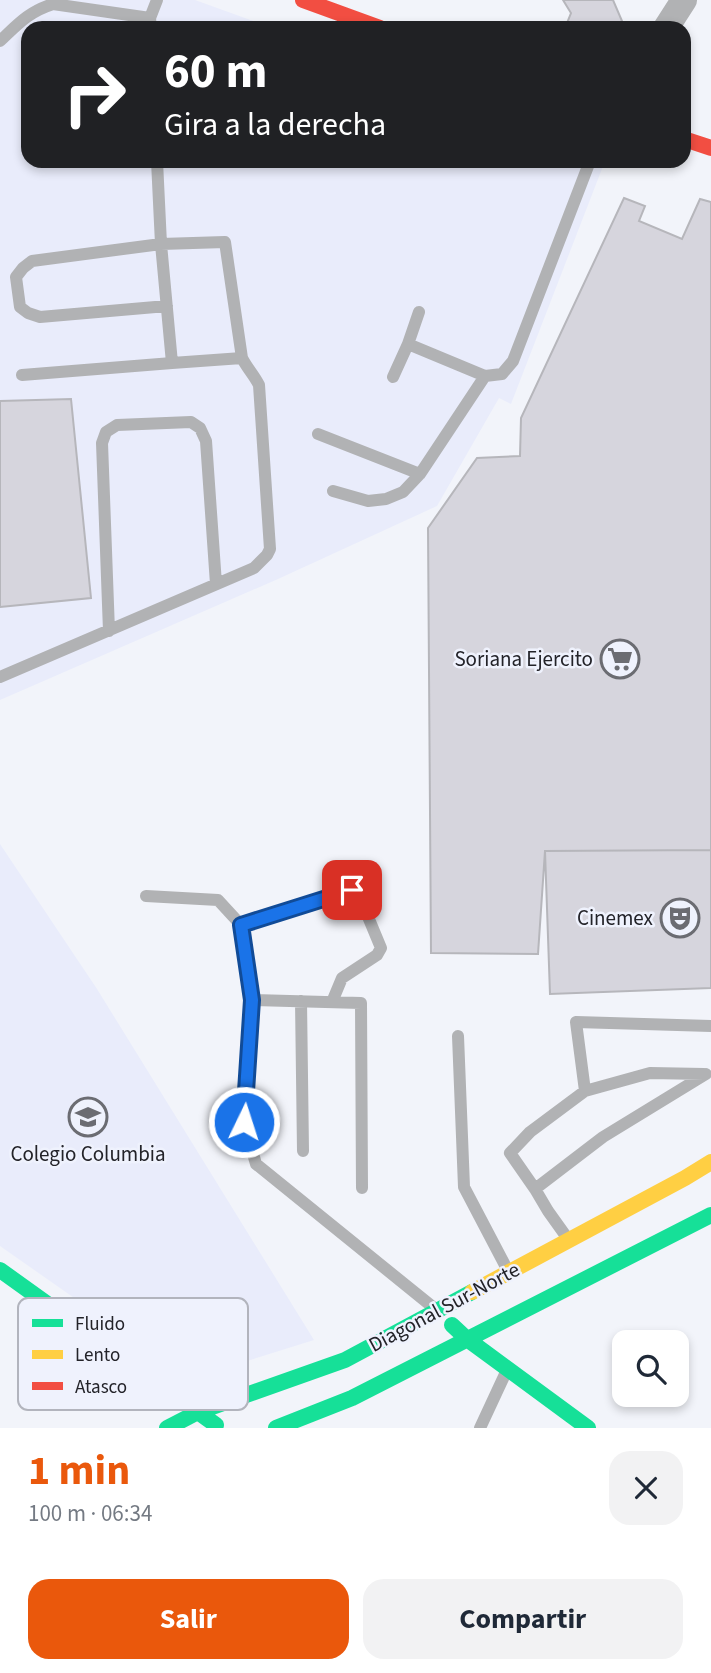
<!DOCTYPE html>
<html lang="es">
<meta charset="utf-8">
<style>
body{margin:0;font-family:"Source Sans 3",sans-serif;background:#f2f2f3;color:#1f2937;height:100vh;display:flex;flex-direction:column;font-size:26px;white-space:nowrap}
*{box-sizing:border-box;margin:0}
p{font-size:23px;color:#747a83}
.icon{flex:none;width:38px;height:38px;fill:none;stroke:currentColor;stroke-width:2;stroke-linecap:round;stroke-linejoin:round}
.map{position:relative;height:1428px;overflow:hidden}
.panel{display:flex;flex-direction:column;background:#fff;flex:1}
.panel>*{flex:none}
.guide{position:absolute;left:21px;top:21px;width:670px;height:147px;border-radius:21px;box-shadow:0 4px 10px #0003;background:#202124;color:#fff;overflow:hidden}
.fabs{position:absolute;left:612px;top:1330px;display:grid;gap:14px}
.fabs a{display:grid;place-items:center;width:77px;height:77px;border-radius:14px;background:#fff;box-shadow:0 4px 10px #0003;font-size:35px}
.pin{position:absolute;display:grid;place-items:center;width:60px;height:60px;color:#fff;margin:-30px;border-radius:14px;box-shadow:0 4px 10px #0006}
.me{position:absolute;width:77px;margin:-38px;rotate:4deg;stroke-linejoin:round;filter:drop-shadow(0 0 5px #0008)}
.turn{display:flex;align-items:center;gap:24px;height:147px;padding:0 28px;font-size:32px}
.turn .icon{width:91px;height:91px;stroke-width:2.5}
.turn b{display:block;font-size:49px;line-height:60px}
.round{display:grid;place-items:center;flex:none;width:74px;height:74px;border-radius:21px;background:#f2f2f3}
.head{display:flex;align-items:center;justify-content:space-between;height:119px;padding:0 28px}
h1{font-size:42px;font-weight:700;line-height:52px;color:#ea580c}
.primary-button{display:flex;gap:14px;margin-top:auto;padding:14px 28px}
.primary-button a{flex:1;height:80px;border-radius:21px;background:#ea580c;color:#fff;font-size:28px;font-weight:700;line-height:80px;text-align:center}
.primary-button a+a{background:#f2f2f3;color:#1f2937}
.map>svg:first-child{display:block}
.built{fill:#e9ecfb}
.building{fill:#d6d5dd;stroke:#b6b6bb;stroke-width:2}
.lines{fill:none;stroke-linecap:round;stroke-linejoin:round}
.lane{stroke:#b1b2b4;stroke-width:12}
.street{stroke:#b1b2b4;stroke-width:26}
.fast{stroke:#16e098;stroke-width:16}
.slow{stroke:#ffcf43;stroke-width:16}
.jam{stroke:#f24e42;stroke-width:16}
.route-casing{stroke:#114b97;stroke-width:18}
.route{stroke:#1a73e8;stroke-width:12}
.labels{text-anchor:middle;stroke-width:5;stroke-linejoin:round;paint-order:stroke}
.poi-label{font-size:21px;fill:#232329;stroke:#eff2fd;text-anchor:end}
.street-label{font-size:21px;fill:#232329;stroke:#eff2fd}
.key{fill:#eff2fd;stroke:#b2b4bd;stroke-width:2}
.key-label{font-size:19px;fill:#232329}
</style>
<div class="map">
<svg width="711" height="1428" viewBox="0 0 711 1428">
<rect width="100%" height="100%" fill="#f2f4fa"/>
<path class="built" d="M0,0H195L273,28H28V161H605L511,404L499,398L437,506L278,579L0,700Z
M0,844L97,989L314,1340L228,1367L175,1331L160,1350L150,1351L0,1246Z"/>
<path class="building" d="M563,0H613L625,28H565L571,13Z
M624,198L645,206L639,221L682,239L700,199L711,202V850L545,851L538,954L431,953L428,528L477,458L520,456L521,418Z
M71,399L91,598L0,607V401Z
M711,850V988L550,994L545,851Z"/>
<g class="lines">
<path class="lane" d="M150,18L157,0
M0,41C18,24 28,12 53,4L150,18L151,28
M167,306L40,317L28,313L20,307L16,277L23,268L32,261L161,244L172,363L242,358
M419,312L408,344L485,376L502,374L513,361L590,161
M22,375L172,363
M393,377L408,344
M318,434L420,474
M333,491L368,501L386,499L403,492L420,474L485,376
M109,631L102,443L106,432L117,425L191,422L200,428L206,441L216,584
M0,677L254,568L267,555L270,549L259,385C254,375 247,368 242,358L225,242L161,244L157,161
M146,896L218,900L241,925L252,1000L244,1122L256,1164L434,1308
M241,925L352,890L359,895L381,948L377,955L342,978L332,1002
M252,1000L361,1003L362,1188
M301,1001L303,1151
M458,1036L464,1187L507,1269
M704,1074L650,1073L585,1091L576,1022L711,1026
M585,1091L530,1132L510,1153L535,1189L603,1137L706,1074
M535,1189L548,1211L568,1239
M156,1377L184,1361L197,1364L231,1394
M480,1428L506,1372"/>
<path class="street" d="M666,28L684,0"/>
<path class="fast" d="M0,1270L216,1425
M452,1325L467,1339L588,1428
M167,1428L198,1412L345,1360L472,1292
M276,1428L352,1398L711,1215"/>
<path class="slow" d="M472,1292L685,1178L711,1162"/>
<path class="jam" d="M303,0L380,28
M684,139L711,148"/>
</g>
<g class="lines">
<defs>
<path id="route" d="M244,1122L252,1000L241,925L352,890"/>
</defs>
<use href="#route" class="route-casing"/>
<use href="#route" class="route"/>
</g>
<defs>
<symbol id="supermarket-ring" viewBox="-11 -11 22 22"><circle r="9.5" fill="#eff2fd" stroke="#6b6c72" stroke-width="1.5"/><path d="M-6-5.5h2.5l.6 2H6L4.5 2H-2.5L-4.4-4H-6ZM-1.5 3.2a1.3 1.3 0 1 0 .1 0ZM3 3.2a1.3 1.3 0 1 0 .1 0Z" fill="#6b6c72"/></symbol>
<symbol id="theatre-ring" viewBox="-11 -11 22 22"><circle r="9.5" fill="#eff2fd" stroke="#6b6c72" stroke-width="1.5"/><path d="M-5-5.5Q0-4 5-5.5V0Q5 5 0 6Q-5 5-5 0ZM-3.3-2.5H-1v1.5H-3.3ZM1-2.5H3.3v1.5H1ZM-2.8 1Q0 5.5 2.8 1Z" fill="#6b6c72"/></symbol>
<symbol id="school-ring" viewBox="-11 -11 22 22"><circle r="9.5" fill="#eff2fd" stroke="#6b6c72" stroke-width="1.5"/><path d="M0-5L7-2L0 1L-7-2ZM-4 1L0 2.5L4 1V4Q0 6-4 4Z" fill="#6b6c72"/></symbol>
</defs>
<g fill-rule="evenodd">
<use href="#supermarket-ring" x="598" y="637" width="44" height="44"/>
<use href="#theatre-ring" x="658" y="896" width="44" height="44"/>
<use href="#school-ring" x="66" y="1095" width="44" height="44"/>
</g>
<g class="labels">
<g class="poi-label">
<text x="593" y="666">Soriana Ejercito</text>
<text x="653" y="925">Cinemex</text>
<text x="88" y="1161" text-anchor="middle">Colegio Columbia</text>
</g>
<g class="street-label">
<text transform="translate(444 1307) rotate(-28)" y="7">Diagonal Sur-Norte</text>
</g>
</g>
<rect x="18" y="1298" width="230" height="112" rx="10" class="key"/>
<rect x="32" y="1319" width="31" height="8" fill="#16e098"/>
<rect x="32" y="1350" width="31" height="9" fill="#ffcf43"/>
<rect x="32" y="1382" width="31" height="8" fill="#f24e42"/>
<g class="key-label">
<text x="75" y="1330">Fluido</text>
<text x="75" y="1361">Lento</text>
<text x="75" y="1393">Atasco</text>
</g>
</svg>
<div class="fabs">
<a><svg class="icon" aria-label="search" viewBox="0 0 24 24"><circle cx="10" cy="10" r="6"/><path d="M15 15l6 6"/></svg></a>
</div>
<div class="pin" style="left:352px;top:890px;background:#d93025"><svg class="icon" aria-label="arrive" viewBox="0 0 24 24"><path d="M6 21V4h12l-3 4 3 4H6"/></svg></div>
<svg class="me" style="left:244px;top:1122px" viewBox="-20 -20 40 40"><circle r="17" fill="#1a73e8" stroke="#fff" stroke-width="3"/><path d="M0-11L8 9 0 5-8 9z" fill="#fff"/></svg>
<div class="guide">
<div class="turn"><svg class="icon" aria-label="right" viewBox="0 0 24 24"><path d="M7 20v-9h11M14 6l5 5-5 5"/></svg><div><b>60 m</b>Gira a la derecha</div></div>
</div>
</div>
<section class="panel">
<div class="head"><div><h1>1 min</h1><p>100 m · 06:34</p></div><a class="round"><svg class="icon" aria-label="close" viewBox="0 0 24 24"><path d="M6 6l12 12M18 6L6 18"/></svg></a></div>
<div class="primary-button"><a>Salir</a><a>Compartir</a></div>
</section>
